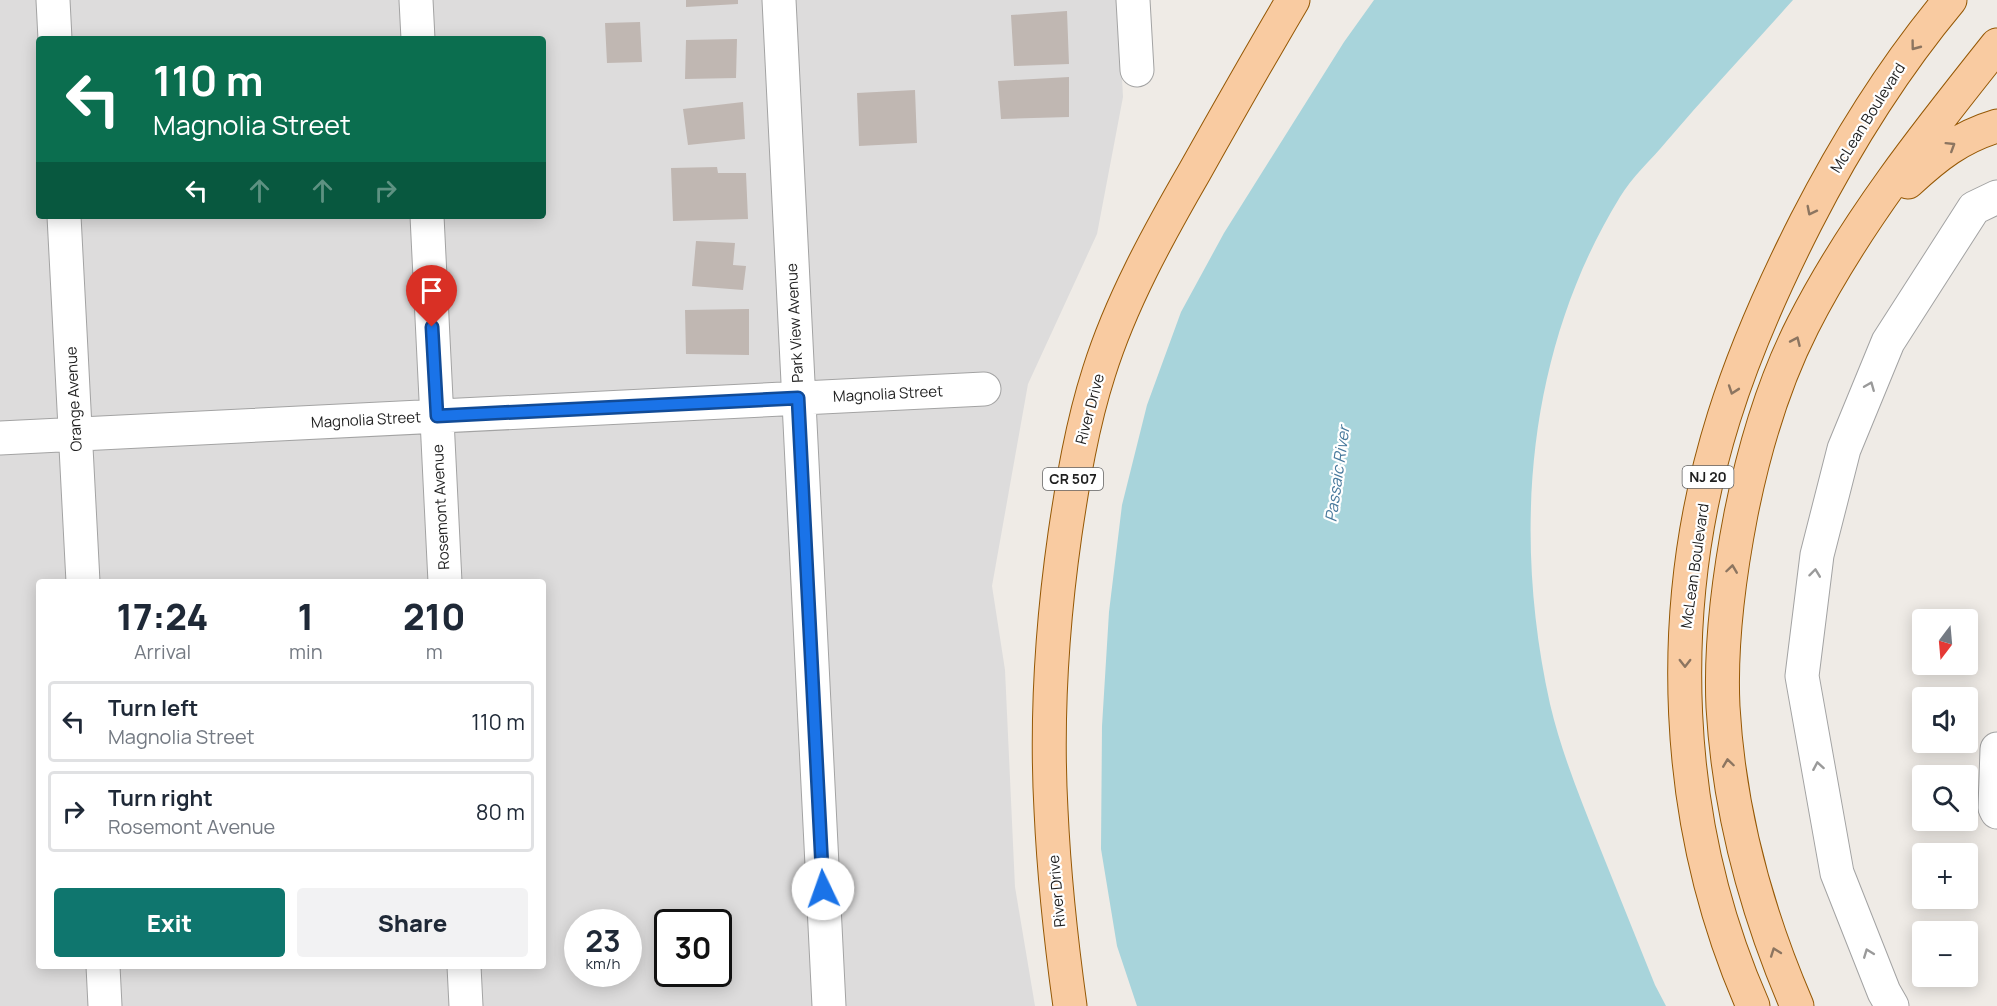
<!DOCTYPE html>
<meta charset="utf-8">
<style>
body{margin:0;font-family:Manrope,sans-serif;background:#f2f2f3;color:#1f2937;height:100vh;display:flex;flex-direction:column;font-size:22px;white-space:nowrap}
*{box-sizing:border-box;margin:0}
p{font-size:20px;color:#747a83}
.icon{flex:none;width:33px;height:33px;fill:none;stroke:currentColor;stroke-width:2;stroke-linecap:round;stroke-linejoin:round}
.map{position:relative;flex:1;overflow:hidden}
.drawer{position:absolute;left:36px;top:579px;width:510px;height:390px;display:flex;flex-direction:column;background:#fff;border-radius:6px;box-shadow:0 3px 15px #0003}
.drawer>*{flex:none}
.hud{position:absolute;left:36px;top:36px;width:510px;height:183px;border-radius:6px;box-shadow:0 3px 15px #0003;background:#0b6e4f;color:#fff;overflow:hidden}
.needle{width:39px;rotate:196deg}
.controls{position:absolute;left:1912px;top:609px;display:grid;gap:12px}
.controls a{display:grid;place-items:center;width:66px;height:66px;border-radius:6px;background:#fff;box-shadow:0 3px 15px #0003;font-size:30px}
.speed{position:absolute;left:564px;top:909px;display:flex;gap:12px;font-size:30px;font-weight:700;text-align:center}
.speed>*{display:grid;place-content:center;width:78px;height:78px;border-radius:50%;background:#fff;box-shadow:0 3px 15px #0003;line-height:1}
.speed small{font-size:15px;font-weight:400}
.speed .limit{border:3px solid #111;border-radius:9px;background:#fff;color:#111}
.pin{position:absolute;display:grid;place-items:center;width:51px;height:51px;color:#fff;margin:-62px -26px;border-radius:50% 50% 50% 0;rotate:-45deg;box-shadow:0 0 6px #0007}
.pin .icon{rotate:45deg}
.me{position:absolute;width:66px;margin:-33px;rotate:357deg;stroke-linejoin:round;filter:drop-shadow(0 0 4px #0008)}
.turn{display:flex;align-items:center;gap:21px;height:126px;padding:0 18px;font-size:27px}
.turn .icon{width:78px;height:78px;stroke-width:2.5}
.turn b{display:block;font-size:42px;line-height:51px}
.lanes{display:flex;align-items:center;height:57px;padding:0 18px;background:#0003;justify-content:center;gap:30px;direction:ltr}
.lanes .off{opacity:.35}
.eta{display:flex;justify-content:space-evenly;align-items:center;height:102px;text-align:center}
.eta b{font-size:36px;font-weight:800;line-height:42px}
.primary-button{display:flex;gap:12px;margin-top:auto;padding:12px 18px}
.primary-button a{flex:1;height:69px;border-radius:6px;background:#0f766e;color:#fff;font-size:24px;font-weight:800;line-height:69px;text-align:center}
.primary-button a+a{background:#f2f2f3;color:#1f2937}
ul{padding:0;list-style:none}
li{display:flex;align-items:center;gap:18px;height:81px;margin:0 12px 9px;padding:0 6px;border:3px solid #e0e1e3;border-radius:6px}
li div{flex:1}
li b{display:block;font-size:22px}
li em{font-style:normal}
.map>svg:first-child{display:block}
.residential{fill:#dddcdc;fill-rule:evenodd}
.water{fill:#a8d4db}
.building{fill:#c0b7b2}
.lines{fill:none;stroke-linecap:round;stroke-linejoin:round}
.minor-casing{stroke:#a3a3a3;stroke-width:35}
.major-casing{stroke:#955805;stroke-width:35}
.minor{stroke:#fff;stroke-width:33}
.major{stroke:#f9cba1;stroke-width:33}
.oneway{stroke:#8c7560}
.oneway2{stroke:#9a9a9a}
.route-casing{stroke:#114b97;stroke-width:15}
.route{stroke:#1a73e8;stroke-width:10}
.labels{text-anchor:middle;stroke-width:4.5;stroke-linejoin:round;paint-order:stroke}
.shield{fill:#fff;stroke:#626262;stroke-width:1.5}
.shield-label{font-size:14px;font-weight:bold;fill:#1f1f1f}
.street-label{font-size:15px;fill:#1f1f1f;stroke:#fff}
.water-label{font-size:16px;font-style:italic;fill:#48799c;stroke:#fff}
</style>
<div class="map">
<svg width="1997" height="1006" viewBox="0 0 1997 1006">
<rect width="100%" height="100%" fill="#efebe6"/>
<path class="residential" d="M0,0H1118L1123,97L1097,234L1028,384L992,586L1005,670L1015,887L1035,1006H0ZM39,39H543V216H39ZM39,582H543V966H39ZM578,922H628V974H578ZM668,922H718V974H668Z"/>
<path class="water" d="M1374,0H1793C1751,47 1707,94 1666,142C1651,160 1632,177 1620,197C1527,348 1512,533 1550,704C1561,751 1580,798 1598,843C1617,890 1636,938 1655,985L1666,1006H1137L1117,946L1101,849L1102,726L1109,612L1122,505L1147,405L1181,312L1224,233L1344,42Z"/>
<path class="building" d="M686,0H738V4L686,7Z
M1067,11L1069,64L1014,66L1011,15Z
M640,22L642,62L607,63L605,23Z
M737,39L736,78L685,79L686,40Z
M1069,77V117L1001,119L998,81Z
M915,90L917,143L859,146L857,93Z
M743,102L745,139L688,145L683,109Z
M717,167L718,173H746L748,219L673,221L671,168Z
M696,241L735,243L733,265L746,266L743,290L692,286Z
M749,309V355L686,354L685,310Z"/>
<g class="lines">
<defs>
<path id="minor" d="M53,0L55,39
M416,0L418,39
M779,0L829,1006
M1133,0L1137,70
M64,216L83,582
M427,216L445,582
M0,438L984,389
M1997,749L1995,808L1997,812
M103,966L105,1006
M464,966L466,1006
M1892,1006L1884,992L1837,873L1802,676L1817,555L1844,449L1888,342L1974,208L1997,197"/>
<path id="major" d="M1908,182C1936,156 1960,137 1997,126
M1070,1006C1061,941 1054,876 1051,810C1046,718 1052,625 1065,534C1073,480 1082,425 1099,372C1121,302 1158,235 1195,171C1227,114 1260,56 1293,0
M1753,1006C1672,822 1664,608 1724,417C1745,350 1774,285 1806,222C1846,144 1894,67 1950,0
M1797,1006C1756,911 1729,811 1723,707C1720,643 1729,576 1741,514C1754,449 1773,384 1803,325C1855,223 1926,134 1997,45"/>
</defs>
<use href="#minor" class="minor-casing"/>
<use href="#major" class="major-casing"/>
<use href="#minor" class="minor"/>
<use href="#major" class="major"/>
</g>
<defs><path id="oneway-chevron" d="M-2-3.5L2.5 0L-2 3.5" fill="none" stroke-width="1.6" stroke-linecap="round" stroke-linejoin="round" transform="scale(1.5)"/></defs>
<g class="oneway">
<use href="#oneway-chevron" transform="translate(1915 46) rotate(127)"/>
<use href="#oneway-chevron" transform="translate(1951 146) rotate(-32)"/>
<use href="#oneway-chevron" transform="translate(1811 211) rotate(117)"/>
<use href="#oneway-chevron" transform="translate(1796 341) rotate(-66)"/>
<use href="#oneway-chevron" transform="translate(1733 390) rotate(109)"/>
<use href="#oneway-chevron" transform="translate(1732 569) rotate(-82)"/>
<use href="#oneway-chevron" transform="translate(1685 663) rotate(90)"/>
<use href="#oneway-chevron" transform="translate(1728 763) rotate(-98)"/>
<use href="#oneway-chevron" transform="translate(1775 952) rotate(-110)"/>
</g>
<g class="oneway2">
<use href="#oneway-chevron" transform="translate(1870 386) rotate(-68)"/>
<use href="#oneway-chevron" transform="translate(1815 573) rotate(-83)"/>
<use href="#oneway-chevron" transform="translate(1818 766) rotate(-100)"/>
<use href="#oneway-chevron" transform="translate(1868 953) rotate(-111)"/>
</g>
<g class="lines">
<defs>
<path id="route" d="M432,327L437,416L798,398L823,889"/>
</defs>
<use href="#route" class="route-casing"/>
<use href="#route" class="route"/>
</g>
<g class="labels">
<g class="shield">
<rect x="1682.5" y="466" width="51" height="22" rx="4.5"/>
<rect x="1043" y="468" width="60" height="22" rx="4.5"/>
</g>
<g class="shield-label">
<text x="1708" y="482">NJ 20</text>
<text x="1073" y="484">CR 507</text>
</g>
<g class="street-label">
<text transform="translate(1868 118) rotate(-58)" y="5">McLean Boulevard</text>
<text transform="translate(795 323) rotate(-93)" y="5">Park View Avenue</text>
<text transform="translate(888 394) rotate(-3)" y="5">Magnolia Street</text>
<text transform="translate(74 399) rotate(-93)" y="5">Orange Avenue</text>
<text transform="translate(1090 409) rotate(-75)" y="5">River Drive</text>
<text transform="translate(366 420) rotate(-3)" y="5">Magnolia Street</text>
<text transform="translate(441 507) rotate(-93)" y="5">Rosemont Avenue</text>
<text transform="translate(1695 566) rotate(-82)" y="5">McLean Boulevard</text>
<text transform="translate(1057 891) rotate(-95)" y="5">River Drive</text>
</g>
<g class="water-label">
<text transform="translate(1337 474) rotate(-82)" y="6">Passaic River</text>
</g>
</g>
</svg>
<div class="controls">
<a><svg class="needle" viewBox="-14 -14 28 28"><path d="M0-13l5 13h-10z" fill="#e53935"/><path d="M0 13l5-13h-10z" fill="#747a83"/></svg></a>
<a><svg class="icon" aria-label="sound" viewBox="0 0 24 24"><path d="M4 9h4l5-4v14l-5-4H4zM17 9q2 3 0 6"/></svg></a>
<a><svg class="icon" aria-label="search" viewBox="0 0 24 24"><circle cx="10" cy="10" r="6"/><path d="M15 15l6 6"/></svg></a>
<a>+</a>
<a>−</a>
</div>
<div class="speed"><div>23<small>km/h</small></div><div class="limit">30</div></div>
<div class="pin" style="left:432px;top:327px;background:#d93025"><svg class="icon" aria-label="arrive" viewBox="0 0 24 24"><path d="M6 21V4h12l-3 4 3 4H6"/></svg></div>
<svg class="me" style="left:823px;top:889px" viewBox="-20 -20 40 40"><circle r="19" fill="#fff"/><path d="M0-13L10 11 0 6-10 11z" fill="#1a73e8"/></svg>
<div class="hud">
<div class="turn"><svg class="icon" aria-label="left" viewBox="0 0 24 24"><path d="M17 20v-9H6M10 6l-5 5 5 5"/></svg><div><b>110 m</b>Magnolia Street</div></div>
<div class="lanes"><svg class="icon" aria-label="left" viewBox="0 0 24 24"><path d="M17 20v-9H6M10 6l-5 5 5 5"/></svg><svg class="icon off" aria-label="ahead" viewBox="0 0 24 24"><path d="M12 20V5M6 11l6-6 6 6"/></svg><svg class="icon off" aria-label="ahead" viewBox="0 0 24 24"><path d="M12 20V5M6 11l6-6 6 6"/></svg><svg class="icon off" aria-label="right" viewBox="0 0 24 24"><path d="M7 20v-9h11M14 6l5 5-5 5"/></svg></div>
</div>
<section class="drawer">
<div class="eta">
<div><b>17:24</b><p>Arrival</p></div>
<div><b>1</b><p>min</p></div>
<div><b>210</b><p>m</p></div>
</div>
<ul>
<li><svg class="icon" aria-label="left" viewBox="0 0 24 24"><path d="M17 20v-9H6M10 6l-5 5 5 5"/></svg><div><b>Turn left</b><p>Magnolia Street</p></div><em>110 m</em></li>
<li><svg class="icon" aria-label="right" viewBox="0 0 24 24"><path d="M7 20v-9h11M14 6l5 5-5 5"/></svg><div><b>Turn right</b><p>Rosemont Avenue</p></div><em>80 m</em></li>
</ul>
<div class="primary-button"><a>Exit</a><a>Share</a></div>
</section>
</div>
